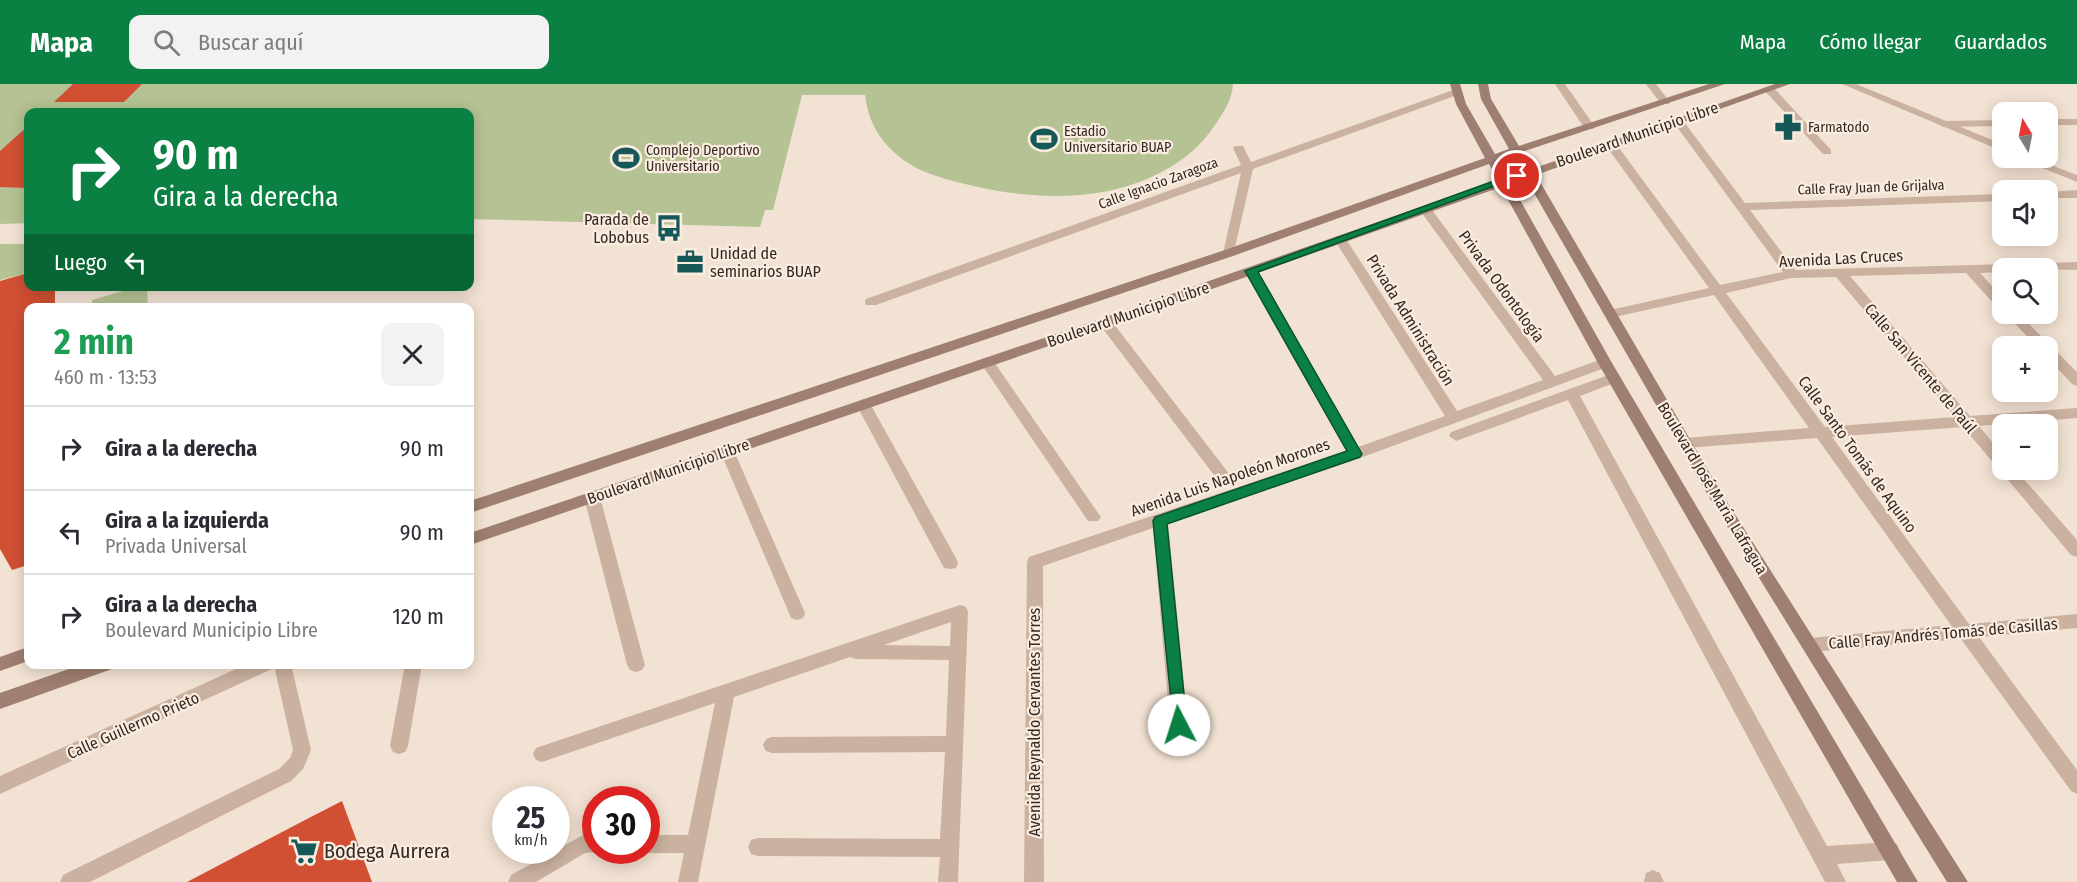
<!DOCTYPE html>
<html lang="es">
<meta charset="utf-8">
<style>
body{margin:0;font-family:"Fira Sans Condensed",sans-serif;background:#f2f2f3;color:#2b2b33;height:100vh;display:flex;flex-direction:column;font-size:22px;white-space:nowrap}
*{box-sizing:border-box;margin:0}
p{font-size:20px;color:#7c7c81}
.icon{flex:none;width:33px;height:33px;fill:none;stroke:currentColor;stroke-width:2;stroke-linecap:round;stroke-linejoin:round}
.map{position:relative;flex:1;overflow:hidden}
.sheet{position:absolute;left:24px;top:219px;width:450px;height:366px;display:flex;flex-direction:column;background:#fff;border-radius:12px;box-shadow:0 3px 15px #0003}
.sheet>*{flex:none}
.hud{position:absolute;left:24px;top:24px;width:450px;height:183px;border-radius:12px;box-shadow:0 3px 15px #0003;background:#0b8043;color:#fff;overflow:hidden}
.needle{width:39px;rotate:350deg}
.buttons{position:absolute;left:1992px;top:18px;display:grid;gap:12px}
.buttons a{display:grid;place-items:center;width:66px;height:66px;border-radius:12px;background:#fff;box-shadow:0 3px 15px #0003;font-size:30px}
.speed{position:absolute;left:492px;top:702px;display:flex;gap:12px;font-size:30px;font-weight:700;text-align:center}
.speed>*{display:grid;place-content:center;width:78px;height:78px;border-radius:50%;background:#fff;box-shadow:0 3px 15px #0003;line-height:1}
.speed small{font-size:15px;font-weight:400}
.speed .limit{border:9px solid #d22;background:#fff;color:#111}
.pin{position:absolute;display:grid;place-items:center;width:51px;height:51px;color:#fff;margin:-26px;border:3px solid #fff;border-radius:50%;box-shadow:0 2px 6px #0007}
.me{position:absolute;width:66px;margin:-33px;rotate:355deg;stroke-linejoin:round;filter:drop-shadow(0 0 4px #0008)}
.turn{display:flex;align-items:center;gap:21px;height:126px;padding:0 30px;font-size:27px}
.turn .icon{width:78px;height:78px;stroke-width:2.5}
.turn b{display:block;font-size:42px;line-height:51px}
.then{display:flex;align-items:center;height:57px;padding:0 30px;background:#0003;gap:12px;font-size:22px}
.round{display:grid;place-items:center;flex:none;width:63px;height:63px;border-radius:12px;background:#f2f2f3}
.overview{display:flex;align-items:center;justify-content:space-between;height:102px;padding:0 30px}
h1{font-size:36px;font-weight:700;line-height:45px;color:#1e9e55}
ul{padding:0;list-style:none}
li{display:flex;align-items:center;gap:18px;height:84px;padding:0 30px;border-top:2px solid #e1e1e2}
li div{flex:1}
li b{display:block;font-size:22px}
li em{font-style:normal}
header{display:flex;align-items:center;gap:36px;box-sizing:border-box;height:84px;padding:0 30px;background:#0b8043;color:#fff}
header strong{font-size:28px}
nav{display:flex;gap:33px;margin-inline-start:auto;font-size:21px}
.search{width:420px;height:54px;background:#f2f2f3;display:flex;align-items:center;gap:15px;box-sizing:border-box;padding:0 21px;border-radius:12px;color:#7c7c81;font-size:22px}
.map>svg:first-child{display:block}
.green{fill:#b5c293}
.building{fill:#d15033}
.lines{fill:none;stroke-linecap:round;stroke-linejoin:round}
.minor{fill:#cbb19f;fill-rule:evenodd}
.tertiary{fill:#cbb19f;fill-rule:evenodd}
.secondary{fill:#9e7f71;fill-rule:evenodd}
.route{fill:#0b8043;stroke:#07532c;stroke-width:1.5}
.labels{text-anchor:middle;stroke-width:4.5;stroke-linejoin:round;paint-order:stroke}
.far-poi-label{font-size:14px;fill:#342823;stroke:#faede0;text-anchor:start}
.far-street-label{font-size:14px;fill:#342823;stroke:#faede0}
.street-label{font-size:16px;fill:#342823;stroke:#faede0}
.poi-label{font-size:16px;fill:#342823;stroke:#faede0;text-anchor:end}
.near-poi-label{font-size:20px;fill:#342823;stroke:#faede0;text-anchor:start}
</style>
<header>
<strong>Mapa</strong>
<div class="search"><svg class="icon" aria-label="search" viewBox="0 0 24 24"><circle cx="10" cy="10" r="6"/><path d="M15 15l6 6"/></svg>Buscar aquí</div>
<nav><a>Mapa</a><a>Cómo llegar</a><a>Guardados</a></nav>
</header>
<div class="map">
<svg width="2077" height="798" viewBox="0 0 2077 798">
<rect width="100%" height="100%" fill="#f2e2d3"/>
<path class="green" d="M0,0H1233C1232,16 1224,28 1215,41C1202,60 1186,75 1165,86C1105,120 1030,116 965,100C941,94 914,87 895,69C877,53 868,35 865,11H802L773,126H765L760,143L470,135V28H28V139L0,140Z
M0,160H28V189L0,196Z
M137,203H147L148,223H92V216Z"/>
<path class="building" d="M73,0H142L124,18H54Z
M28,42V104L0,103V67Z
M28,189V202H55V224H28V481L12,486L0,465V197Z
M342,717L372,798H187L307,735Z"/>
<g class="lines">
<path class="minor" d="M1555,0H1565L1595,43L1593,45H1585Z
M1646,0H1656L1670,18L1669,20H1661Z
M1765,3H1773L1831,66V70H1823L1765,7Z
M1456,5L1461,8L1460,10L1253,85L1233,172H1225L1223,169L1241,89L876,221H866L865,218L866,215L1241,81L1233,64L1235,62H1243L1251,78Z
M1677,33L1681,34L1745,119L2002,110V117L1750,126L1795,186L2077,178V186L2002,184V188L1980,189L2002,213V224L1997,223L1966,189L1850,192L1970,332L2077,324V334L1979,342L2002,370V386H2016L2077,456V473L2071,471L2003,390L2001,384L1997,383L1963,343L1832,353L1969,540L2077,530V544L1979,553L2077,686V710L2071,707L1961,555L1810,568L1804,566L1802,561L1804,556L1810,554L1951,541L1817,354L1685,364L1680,363L1678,359L1685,354L1809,344L1714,211L1610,234L1603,230L1610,226L1709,204L1604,59L1610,56L1614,57L1720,201L1783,188L1672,36ZM1836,193L1955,333L1825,343L1726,209L1791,194Z
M2048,35H2077V41H2048Z
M2002,36V42L1943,43L1937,40L1943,37Z
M2077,106V114H2048V108Z
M1425,121L1429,122L1555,292L1605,274L1612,279L1610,282L1360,374L1168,439L1188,641L1185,647L1179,649L1173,647L1170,641L1153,444L1043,482L1044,798H1024L1027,478L1029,473L1346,367L1245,187L1247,184H1255L1257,187L1358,363L1445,332L1334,155L1336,152H1344L1457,327L1543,296L1419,125Z
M2006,230H2019L2077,288V302L2072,300L2048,274V262H2036Z
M1105,234L1110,235L1227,387L1229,391L1227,395H1217L1100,241L1098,238Z
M987,273L992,275L1098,429L1101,433L1098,437H1088L982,281L980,278L982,275Z
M1614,289L1619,291L1621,294L1619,297L1580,312L1827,762L1890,758L1897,760L1900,767L1897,774L1890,776L1837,780L1846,798H1825L1568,316L1456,357L1449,352L1451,348Z
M863,315L868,316L956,474L958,479L956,484L950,485L944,484L856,320Z
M727,362L734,367L805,529L803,534L797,536L791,534L789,529L720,367Z
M592,407L597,409L600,413L645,581L642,586L636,588L630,586L627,581L584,413L587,409Z
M960,521L966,523L968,528L958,798H938L940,773L758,772L751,770L748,763L751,756L758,754L940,755L945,668L772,669L766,667L763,661L766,655L772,653L946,652L949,576L856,575L850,573L734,613L698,798H678L684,769H646L639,766H646V751H688L715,619L542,678L536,676L533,670L536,664L542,662ZM951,538L950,562L884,561Z
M247,580H291L311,666L303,685L291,697L90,798H60L63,791L279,685L290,674L293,666L274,581L272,585L0,710V692Z
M405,580H422L408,662L405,668L399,670L393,668L390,662Z
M583,751H596V766L603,767L585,769L536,798H508L511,791Z
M1653,786L1660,789L1664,798H1644L1646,789Z"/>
<path class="tertiary" d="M1842,0H1856L2002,60V67Z
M2018,74H2033L2077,91V98Z"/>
<path class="secondary" d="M1450,0H1460L1466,20L1495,70L1509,65L1481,15L1478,0H1488L1491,15L1519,62L1709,0H1725L1522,68L1532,85L1775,0H1790L1536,91L1719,405L1968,798H1947L1709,413L1526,95L1511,100L1612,279L1918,798H1897L1598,279L1501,103L1110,241L470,461V449L1100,235L1498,96L1489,80L1233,172L470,429V417L1225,166L1485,74L1456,20ZM1513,71L1522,88L1507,93L1498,77Z
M28,563V577L0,587V573Z
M83,580H114L112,585L0,625V609Z"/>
</g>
<path class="route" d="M1513,90L1522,92L1258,188L1362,370L1360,373L1167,440L1187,641L1185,646L1179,648L1174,646L1153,437L1155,433L1347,367L1245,187Z"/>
<defs>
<symbol id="pharmacy-bare" viewBox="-9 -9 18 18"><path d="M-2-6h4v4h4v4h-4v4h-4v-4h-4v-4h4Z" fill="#165758" stroke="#faede0" stroke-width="2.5" paint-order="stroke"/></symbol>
<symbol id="stadium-bare" viewBox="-9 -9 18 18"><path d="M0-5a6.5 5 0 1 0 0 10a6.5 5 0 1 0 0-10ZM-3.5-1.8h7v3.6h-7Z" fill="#165758" stroke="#faede0" stroke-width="2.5" paint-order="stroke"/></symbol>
<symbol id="bus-bare" viewBox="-9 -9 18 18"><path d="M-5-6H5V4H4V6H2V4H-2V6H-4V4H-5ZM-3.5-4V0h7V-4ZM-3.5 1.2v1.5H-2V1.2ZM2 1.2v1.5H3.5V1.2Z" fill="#165758" stroke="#faede0" stroke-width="2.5" paint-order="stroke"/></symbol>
<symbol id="office-bare" viewBox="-9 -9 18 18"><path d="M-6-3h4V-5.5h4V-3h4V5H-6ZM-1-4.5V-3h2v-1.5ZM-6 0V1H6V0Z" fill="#165758" stroke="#faede0" stroke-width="2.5" paint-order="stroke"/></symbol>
<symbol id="supermarket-bare" viewBox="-9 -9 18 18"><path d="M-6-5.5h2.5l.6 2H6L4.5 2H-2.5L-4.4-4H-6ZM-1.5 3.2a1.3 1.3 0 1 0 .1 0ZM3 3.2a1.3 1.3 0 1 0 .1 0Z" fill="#165758" stroke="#faede0" stroke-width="2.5" paint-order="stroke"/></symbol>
</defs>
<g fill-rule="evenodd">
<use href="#pharmacy-bare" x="1769" y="24" width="38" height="38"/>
<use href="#stadium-bare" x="1025" y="36" width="38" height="38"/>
<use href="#stadium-bare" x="607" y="55" width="38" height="38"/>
<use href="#bus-bare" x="650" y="125" width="38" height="38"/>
<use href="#office-bare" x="671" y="159" width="38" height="38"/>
<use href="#supermarket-bare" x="285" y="748" width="38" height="38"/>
</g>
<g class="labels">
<g class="far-poi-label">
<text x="1808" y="48">Farmatodo</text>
<text x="1064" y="52">Estadio<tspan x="1064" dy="16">Universitario BUAP</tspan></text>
<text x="646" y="71">Complejo Deportivo<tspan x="646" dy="16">Universitario</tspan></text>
</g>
<g class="far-street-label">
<text transform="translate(1158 99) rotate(-20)" y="5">Calle Ignacio Zaragoza</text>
<text transform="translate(1871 103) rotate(-2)" y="5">Calle Fray Juan de Grijalva</text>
</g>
<g class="street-label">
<text transform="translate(1637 50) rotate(-19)" y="6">Boulevard Municipio Libre</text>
<text transform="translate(1841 174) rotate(-3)" y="6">Avenida Las Cruces</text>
<text transform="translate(1502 202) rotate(54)" y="6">Privada Odontología</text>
<text transform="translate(1128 230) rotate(-19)" y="6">Boulevard Municipio Libre</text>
<text transform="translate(1411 236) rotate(58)" y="6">Privada Administración</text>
<text transform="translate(1921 284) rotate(50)" y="6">Calle San Vicente de Paúl</text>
<text transform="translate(1858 370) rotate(54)" y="6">Calle Santo Tomás de Aquino</text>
<text transform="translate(668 387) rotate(-19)" y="6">Boulevard Municipio Libre</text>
<text transform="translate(1230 393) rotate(-19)" y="6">Avenida Luis Napoleón Morones</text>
<text transform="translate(1713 404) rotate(59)" y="6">Boulevard José María Lafragua</text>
<text transform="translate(1943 549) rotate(-5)" y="6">Calle Fray Andrés Tomás de Casillas</text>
<text transform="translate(1034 638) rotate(-90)" y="6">Avenida Reynaldo Cervantes Torres</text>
<text transform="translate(133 641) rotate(-24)" y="6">Calle Guillermo Prieto</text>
</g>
<g class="poi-label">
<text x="649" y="141">Parada de<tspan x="649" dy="18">Lobobus</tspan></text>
<text x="710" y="175" text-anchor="start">Unidad de<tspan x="710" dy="18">seminarios BUAP</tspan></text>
</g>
<g class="near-poi-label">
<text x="324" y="774">Bodega Aurrera</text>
</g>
</g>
</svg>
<div class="buttons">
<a><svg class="needle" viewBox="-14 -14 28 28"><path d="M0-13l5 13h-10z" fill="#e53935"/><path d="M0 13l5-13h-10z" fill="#7c7c81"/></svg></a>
<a><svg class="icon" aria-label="sound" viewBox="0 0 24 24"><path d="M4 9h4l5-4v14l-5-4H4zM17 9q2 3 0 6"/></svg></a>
<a><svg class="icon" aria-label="search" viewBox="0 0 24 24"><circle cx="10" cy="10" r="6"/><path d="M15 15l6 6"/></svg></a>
<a>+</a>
<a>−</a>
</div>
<div class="speed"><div>25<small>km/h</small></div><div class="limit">30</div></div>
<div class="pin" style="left:1517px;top:92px;background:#d93025"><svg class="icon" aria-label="arrive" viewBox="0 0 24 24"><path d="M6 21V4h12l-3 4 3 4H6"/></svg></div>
<svg class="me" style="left:1179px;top:641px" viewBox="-20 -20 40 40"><circle r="19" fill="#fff"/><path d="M0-13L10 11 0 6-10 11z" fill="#0b8043"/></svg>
<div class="hud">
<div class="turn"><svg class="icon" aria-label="right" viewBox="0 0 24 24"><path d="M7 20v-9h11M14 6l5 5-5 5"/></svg><div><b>90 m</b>Gira a la derecha</div></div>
<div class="then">Luego<svg class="icon" aria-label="left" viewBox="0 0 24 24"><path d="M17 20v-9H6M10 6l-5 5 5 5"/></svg></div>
</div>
<section class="sheet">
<div class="overview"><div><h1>2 min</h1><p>460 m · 13:53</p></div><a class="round"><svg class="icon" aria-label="close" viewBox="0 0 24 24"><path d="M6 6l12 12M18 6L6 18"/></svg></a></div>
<ul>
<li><svg class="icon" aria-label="right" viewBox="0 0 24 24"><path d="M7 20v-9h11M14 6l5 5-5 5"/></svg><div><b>Gira a la derecha</b></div><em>90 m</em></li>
<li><svg class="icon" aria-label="left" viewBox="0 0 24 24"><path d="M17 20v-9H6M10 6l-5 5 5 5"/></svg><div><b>Gira a la izquierda</b><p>Privada Universal</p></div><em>90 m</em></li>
<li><svg class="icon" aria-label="right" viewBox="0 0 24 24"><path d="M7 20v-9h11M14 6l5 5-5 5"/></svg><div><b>Gira a la derecha</b><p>Boulevard Municipio Libre</p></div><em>120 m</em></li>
</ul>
</section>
</div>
